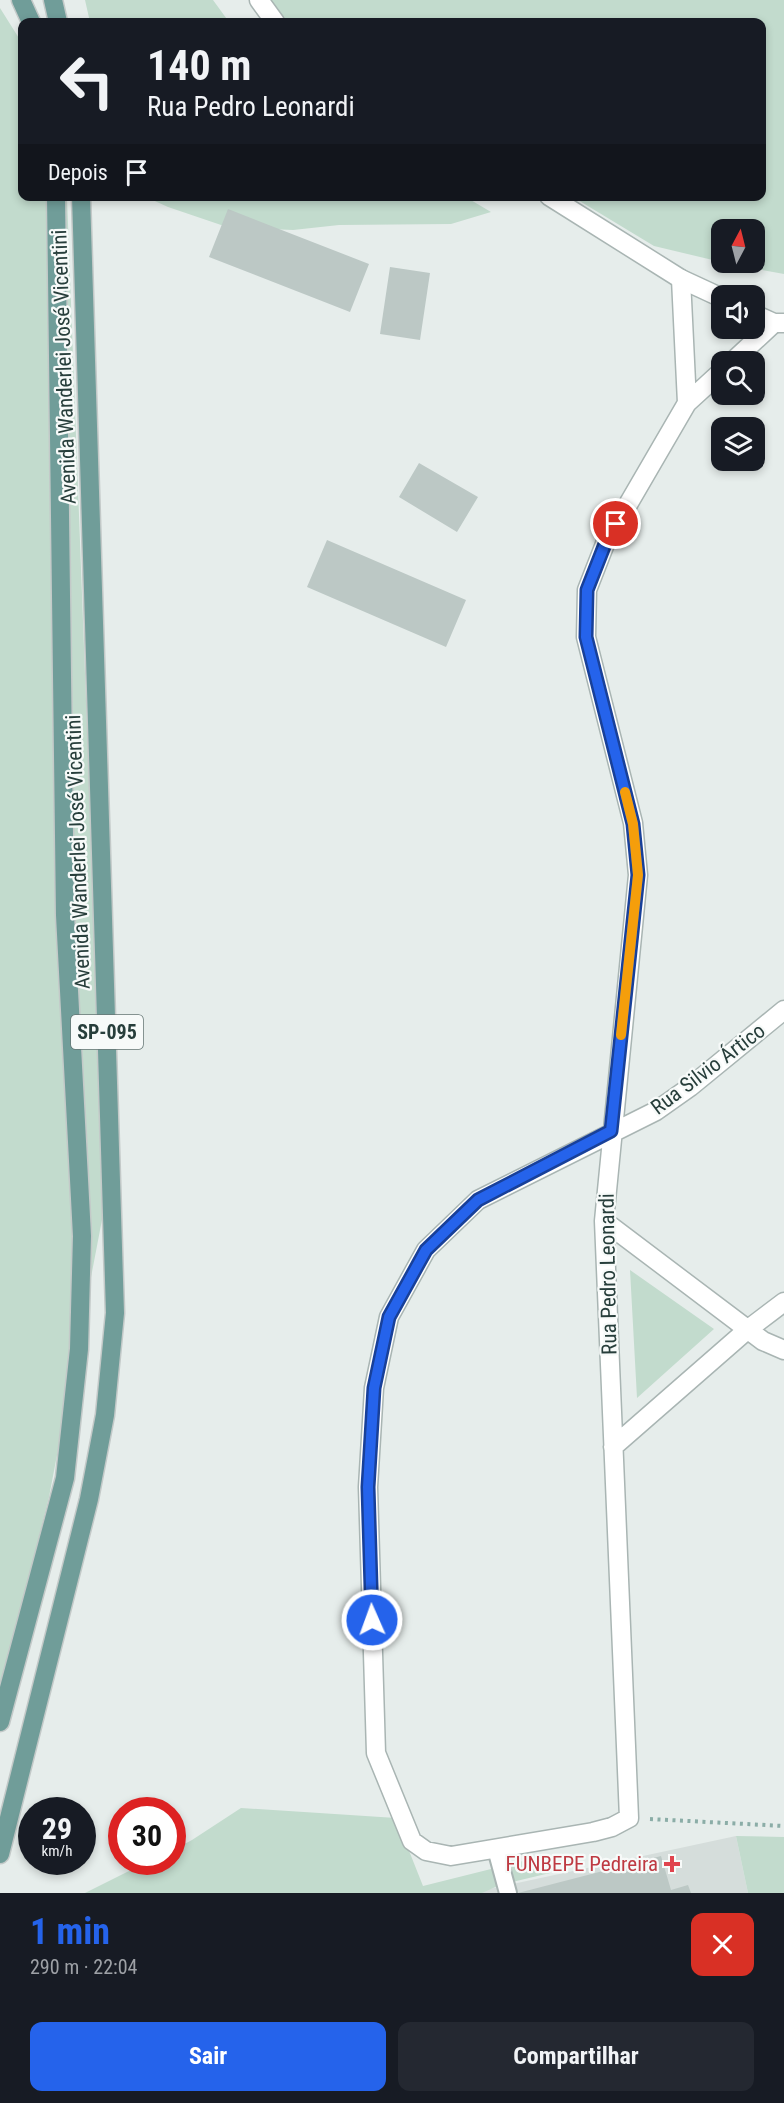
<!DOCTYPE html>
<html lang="pt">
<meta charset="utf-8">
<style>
body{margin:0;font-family:"Roboto Condensed",sans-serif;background:#242831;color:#f1f3f6;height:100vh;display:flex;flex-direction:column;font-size:22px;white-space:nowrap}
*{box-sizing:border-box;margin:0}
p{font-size:20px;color:#9ea1a6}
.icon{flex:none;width:33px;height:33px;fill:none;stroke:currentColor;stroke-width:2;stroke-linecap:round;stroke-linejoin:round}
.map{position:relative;height:1893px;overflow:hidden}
.drawer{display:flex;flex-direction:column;background:#171b24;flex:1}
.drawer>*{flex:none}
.guide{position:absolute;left:18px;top:18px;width:748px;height:183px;border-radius:12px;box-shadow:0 3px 9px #0003;background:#171b24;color:#f1f3f6;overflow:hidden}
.needle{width:39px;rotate:7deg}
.tools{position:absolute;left:711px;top:219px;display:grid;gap:12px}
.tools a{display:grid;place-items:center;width:54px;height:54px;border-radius:12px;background:#171b24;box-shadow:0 3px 9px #0003;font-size:30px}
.speed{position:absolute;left:18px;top:1797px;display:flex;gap:12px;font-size:30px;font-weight:700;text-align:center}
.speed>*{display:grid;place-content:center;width:78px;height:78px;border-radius:50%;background:#171b24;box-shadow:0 3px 9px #0003;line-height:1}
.speed small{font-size:15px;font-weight:400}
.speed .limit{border:9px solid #d22;background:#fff;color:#111}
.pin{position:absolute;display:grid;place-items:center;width:51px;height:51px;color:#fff;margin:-26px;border:3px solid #fff;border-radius:50%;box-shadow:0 2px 6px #0007}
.me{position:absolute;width:66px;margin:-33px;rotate:358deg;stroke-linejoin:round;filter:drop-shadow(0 0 4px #0008)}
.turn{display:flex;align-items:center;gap:21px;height:126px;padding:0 30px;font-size:27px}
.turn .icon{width:78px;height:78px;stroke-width:2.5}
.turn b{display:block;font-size:42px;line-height:51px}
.then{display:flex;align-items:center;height:57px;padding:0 30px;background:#0003;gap:12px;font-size:22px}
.round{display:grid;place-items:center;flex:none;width:63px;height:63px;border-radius:12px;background:#242831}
.summary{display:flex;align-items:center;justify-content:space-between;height:102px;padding:0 30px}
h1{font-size:36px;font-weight:700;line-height:45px;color:#2563eb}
.action{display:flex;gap:12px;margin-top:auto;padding:12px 30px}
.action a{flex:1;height:69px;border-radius:12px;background:#2563eb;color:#fff;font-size:24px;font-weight:700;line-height:69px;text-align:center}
.action a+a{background:#242831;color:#f1f3f6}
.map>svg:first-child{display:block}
.built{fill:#d5dddb}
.green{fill:#c2dbcd}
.building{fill:#bcc8c5}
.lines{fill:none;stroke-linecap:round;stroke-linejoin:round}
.service-casing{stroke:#a9b5b3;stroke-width:20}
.minor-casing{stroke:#a9b5b3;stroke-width:21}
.tertiary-casing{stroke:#a9b5b3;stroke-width:21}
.primary-casing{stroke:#c3c9c8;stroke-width:21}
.path{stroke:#8bada7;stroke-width:4;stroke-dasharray:3 4.5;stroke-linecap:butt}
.service{stroke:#fff;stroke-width:16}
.minor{stroke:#fff;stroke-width:18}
.tertiary{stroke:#fff;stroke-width:18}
.primary{stroke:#709d99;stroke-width:18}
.route-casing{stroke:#184099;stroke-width:15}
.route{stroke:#2563eb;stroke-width:10}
.slow{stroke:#f59e0b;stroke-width:10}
.health-dot{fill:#e0444e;stroke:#f7faf9;stroke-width:2}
.labels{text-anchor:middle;stroke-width:4.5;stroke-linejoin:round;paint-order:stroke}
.shield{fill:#f7faf9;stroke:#657674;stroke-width:1.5}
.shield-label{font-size:20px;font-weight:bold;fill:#273e3b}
.street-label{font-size:21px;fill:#273e3b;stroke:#f7faf9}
.health-label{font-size:21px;fill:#be3a42;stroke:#f7faf9;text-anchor:end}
</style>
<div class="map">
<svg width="784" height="1893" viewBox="0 0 784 1893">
<rect width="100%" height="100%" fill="#e6edeb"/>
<path class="built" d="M736,1836L748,1893H471Z"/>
<path class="green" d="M85,0H213L229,22H90Z
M262,0H784V274L725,263L754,262V230H722L721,262L654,246L573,197L762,196V22H288Z
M0,8L22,43V196L67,197L105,1204L49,1497L0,1692Z
M464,196L491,212L451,224L339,225L293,230L227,227L168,207L146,197Z
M630,1270L714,1329L637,1398Z
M241,1808L396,1818L423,1886L531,1859L550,1873L500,1885L482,1893H85L147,1862H172L173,1850L192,1840Z
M736,1836L784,1837V1893H748Z"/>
<path class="building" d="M228,209L369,264L350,312L209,257Z
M390,267L430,273L420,340L380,334Z
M419,463L478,497L457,532L399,497Z
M327,540L466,600L446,647L307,587Z
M661,1856L671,1890L688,1885L691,1893H518Z"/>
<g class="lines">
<defs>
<path id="service" d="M496,1849L508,1893"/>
<path id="minor" d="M681,279L687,403
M732,362L774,323
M722,371L687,403L605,544L587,590L586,637L633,823L638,875L604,1221L629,1818L612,1827L593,1832L451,1856L426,1851L412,1841L376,1753L368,1487L374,1388L389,1317L426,1250L478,1200L656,1111L690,1087L784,1010
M604,1221L763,1341L784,1350
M613,1447L747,1330L784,1302"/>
<path id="tertiary" d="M259,0L275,22
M549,196L681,279L722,298
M754,314L774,323H784"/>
<path id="primary" d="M21,0L31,22
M53,0L58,22
M0,1722L65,1478L79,1349L82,1236L65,915L56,196
M0,1854L89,1499L105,1415L115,1313L81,196"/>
</defs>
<use href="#service" class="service-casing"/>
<use href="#minor" class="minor-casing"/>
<use href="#tertiary" class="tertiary-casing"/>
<use href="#primary" class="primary-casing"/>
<path class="path" d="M650,1819L784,1826"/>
<use href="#service" class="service"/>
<use href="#minor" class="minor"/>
<use href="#tertiary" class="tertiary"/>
<use href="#primary" class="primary"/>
</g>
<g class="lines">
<defs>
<path id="route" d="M372,1620L368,1487L374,1388L389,1317L426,1250L478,1200L611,1131L638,875L633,824L586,637L587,590L605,544L616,524"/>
</defs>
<use href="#route" class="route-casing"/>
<use href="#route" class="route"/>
<path class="slow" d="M621,1035L638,875L633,824L625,792"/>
</g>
<path class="health-dot" d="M669 1855h6v6h6v6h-6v6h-6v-6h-6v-6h6z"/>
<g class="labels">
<rect class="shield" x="71" y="1015" width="72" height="34" rx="4.5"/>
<g class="shield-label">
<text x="107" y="1039">SP-095</text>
</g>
<g class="street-label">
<text transform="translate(64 367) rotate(-92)" y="7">Avenida Wanderlei José Vicentini</text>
<text transform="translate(78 852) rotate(-92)" y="7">Avenida Wanderlei José Vicentini</text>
<text transform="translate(708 1069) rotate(-37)" y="7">Rua Silvio Ártico</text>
<text transform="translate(608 1274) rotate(-91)" y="7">Rua Pedro Leonardi</text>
</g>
<g class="health-label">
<text x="658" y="1871">FUNBEPE Pedreira</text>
</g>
</g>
</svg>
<div class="tools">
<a><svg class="needle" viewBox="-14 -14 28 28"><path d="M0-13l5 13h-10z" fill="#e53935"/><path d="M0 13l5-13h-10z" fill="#9ea1a6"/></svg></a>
<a><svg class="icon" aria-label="sound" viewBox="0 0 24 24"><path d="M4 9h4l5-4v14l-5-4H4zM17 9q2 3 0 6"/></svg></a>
<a><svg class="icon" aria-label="search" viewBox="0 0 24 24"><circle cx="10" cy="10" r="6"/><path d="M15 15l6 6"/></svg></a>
<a><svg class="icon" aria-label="layers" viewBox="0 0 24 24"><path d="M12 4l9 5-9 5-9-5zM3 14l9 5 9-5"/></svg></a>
</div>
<div class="speed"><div>29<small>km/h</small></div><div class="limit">30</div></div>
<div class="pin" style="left:616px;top:524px;background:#d93025"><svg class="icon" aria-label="arrive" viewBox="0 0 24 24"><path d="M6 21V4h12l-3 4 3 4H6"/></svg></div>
<svg class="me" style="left:372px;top:1620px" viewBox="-20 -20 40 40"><circle r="17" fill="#2563eb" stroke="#fff" stroke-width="3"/><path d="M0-11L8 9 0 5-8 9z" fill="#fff"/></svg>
<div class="guide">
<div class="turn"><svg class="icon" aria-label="left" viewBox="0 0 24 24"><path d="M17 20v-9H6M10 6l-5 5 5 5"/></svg><div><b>140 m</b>Rua Pedro Leonardi</div></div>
<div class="then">Depois<svg class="icon" aria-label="arrive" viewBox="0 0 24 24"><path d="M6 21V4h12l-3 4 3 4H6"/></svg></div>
</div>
</div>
<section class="drawer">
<div class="summary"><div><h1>1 min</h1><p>290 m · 22:04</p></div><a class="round" style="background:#d93025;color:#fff"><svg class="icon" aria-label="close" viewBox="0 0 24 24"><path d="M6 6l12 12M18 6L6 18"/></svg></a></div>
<div class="action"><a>Sair</a><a>Compartilhar</a></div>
</section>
